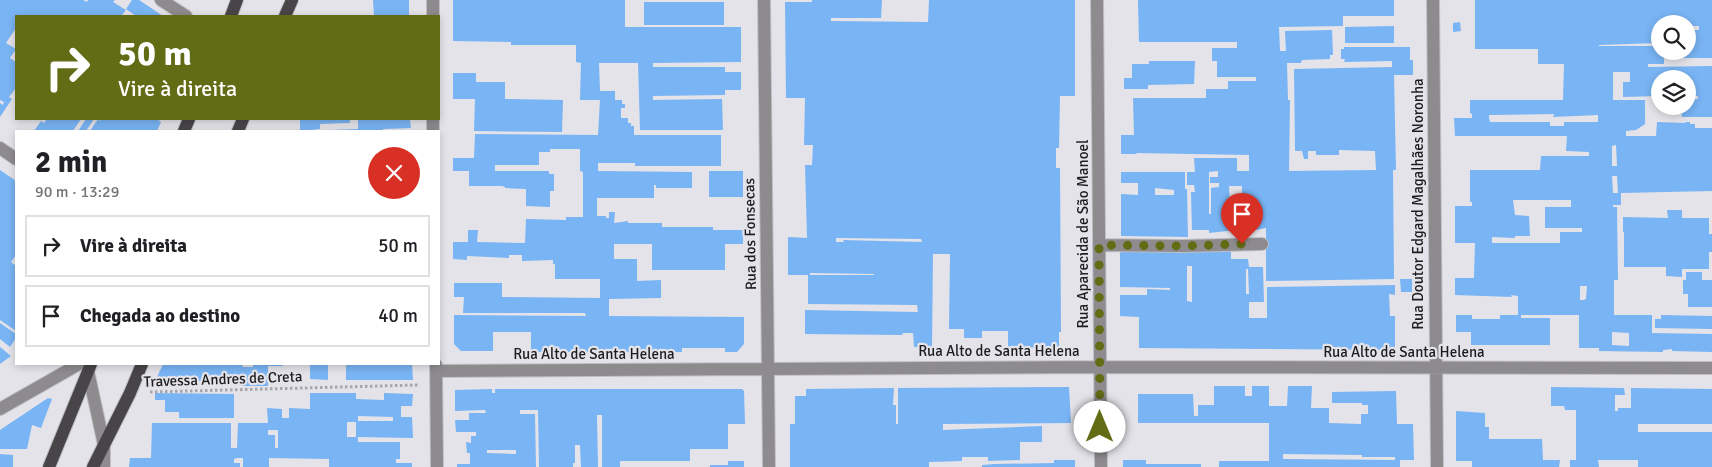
<!DOCTYPE html>
<html lang="pt">
<meta charset="utf-8">
<style>
body{margin:0;font-family:Signika,sans-serif;background:#f6f6f6;color:#202124;height:100vh;display:flex;flex-direction:column;font-size:19px;white-space:nowrap}
*{box-sizing:border-box;margin:0}
p{font-size:16px;color:#757577}
.icon{flex:none;width:28px;height:28px;fill:none;stroke:currentColor;stroke-width:2;stroke-linecap:round;stroke-linejoin:round}
.map{position:relative;flex:1;overflow:hidden}
.details{position:absolute;left:15px;top:130px;width:425px;height:235px;display:flex;flex-direction:column;background:#fff;border-radius:0px;box-shadow:0 2px 8px #0003}
.details>*{flex:none}
.banner{position:absolute;left:15px;top:15px;width:425px;height:105px;border-radius:0px;box-shadow:0 2px 8px #0003;background:#616c14;color:#fff;overflow:hidden}
.tools{position:absolute;left:1651px;top:15px;display:grid;gap:10px}
.tools a{display:grid;place-items:center;width:45px;height:45px;border-radius:50%;background:#fff;box-shadow:0 2px 8px #0003;font-size:25px}
.pin{position:absolute;display:grid;place-items:center;width:42px;height:42px;color:#fff;margin:-51px -21px;border-radius:50% 50% 50% 0;rotate:-45deg;box-shadow:0 0 5px #0007}
.pin .icon{rotate:45deg}
.me{position:absolute;width:55px;margin:-28px;rotate:0deg;stroke-linejoin:round;filter:drop-shadow(0 0 4px #0008)}
.turn{display:flex;align-items:center;gap:18px;height:105px;padding:0 20px;font-size:22px}
.turn .icon{width:65px;height:65px;stroke-width:2.5}
.turn b{display:block;font-size:35px;line-height:42px}
.round{display:grid;place-items:center;flex:none;width:52px;height:52px;border-radius:26px;background:#f6f6f6}
.head{display:flex;align-items:center;justify-content:space-between;height:85px;padding:0 20px}
h1{font-size:30px;font-weight:800;line-height:38px}
ul{padding:0;list-style:none}
li{display:flex;align-items:center;gap:15px;height:62px;margin:0 10px 8px;padding:0 10px;border:2px solid #e0e0e0;border-radius:0px}
li div{flex:1}
li b{display:block;font-size:19px}
li em{font-style:normal}
.map>svg:first-child{display:block}
.building{fill:#79b4f4;fill-rule:evenodd}
.lines{fill:none;stroke-linecap:round;stroke-linejoin:round}
.minor-casing{stroke:#bfbfc5;stroke-width:14}
.major-casing{stroke:#bfbfc5;stroke-width:14}
.path{stroke:#a5a5aa;stroke-width:3;stroke-dasharray:2.5 2.5;stroke-linecap:butt}
.minor{stroke:#8d8b8e;stroke-width:12}
.major{stroke:#484548;stroke-width:12}
.route{stroke:#616c14;stroke-width:9;stroke-dasharray:0 16.2}
.labels{text-anchor:middle;stroke-width:4.5;stroke-linejoin:round;paint-order:stroke}
.street-label{font-size:15px;fill:#1d1d1f;stroke:#e3e3e9}
</style>
<div class="map">
<svg width="1712" height="467" viewBox="0 0 1712 467">
<rect width="100%" height="100%" fill="#e3e3e9"/>
<path class="building" d="M0,0H83L87,2L88,0H115L113,2L126,10L122,15L124,16H16V28L6,43L16,49L10,58L16,62V88L9,97L12,99L0,117V103L3,105L4,102L0,100Z
M132,0H139L163,16H136L126,9Z
M373,0H409V16H374Z
M453,0H625V27H741V62L653,63V67H725V72H741V90H725V95L653,96V100L722,99L723,130H640L638,63H599L600,91H615V100H622V104H625V108H621V118H628V123H631V126H634V135H721V166H635V163H598V171L692,172V188H656V185H654V198H597V216H606V218H609V212H615L614,223L628,221V223H662V227H713V230H743V244H725V270H652V244H614V259H637V281L661,280V298L609,299V316L744,317V344L737,352H725V348H682V352H531V332H493V351H461L454,344V315L586,316L585,313H463L464,297H454V283H502V297L600,298V279H555V264H553V260L522,261V255H509V258L467,256V260L453,259V242H468V230H478L477,242L525,243L526,219L566,220V217H583V172L580,171V149H550V152H539V165H495V171H549V174H554V191H550V207L526,206V189L505,188V187L502,186H469V171H453V158H474L475,134L598,135L600,100H580L581,63L576,62V45H511V42L453,41Z
M812,0H882L881,18H831V21L928,22L929,0H1075V96H1060L1059,148H1056V168H1060L1061,332H1059V348L1008,347V331H982V338H964V329H949L950,254H933L932,347H914L913,333H903L902,335L805,334V310L918,312L917,305L808,304V275H788V237L807,238L805,165H812L813,145H804L805,98H786L785,2H812ZM836,238L921,239L922,242L843,240L844,242H836ZM810,273L874,274V275H810Z
M1138,0H1394V16H1343V26L1279,27L1280,51H1286L1285,31L1332,30L1333,55H1330V59L1302,60L1301,63H1287L1288,100H1290L1289,171L1376,170L1375,151L1339,150V155H1316V151H1308V159H1304L1302,151H1295L1294,69L1392,67V61L1344,62L1345,59H1341V49H1344V47H1410V60H1413V75H1394L1396,170H1393L1394,279L1266,281V228L1245,232V229L1209,233V230H1192L1191,192H1195L1194,185H1187V172H1195L1194,158H1237V171H1249V155L1136,153L1137,154H1121V135H1134L1133,98H1206V89H1228V81H1256V77H1217V61H1212V48H1237V42H1139ZM1218,171V177H1210V183H1219V187L1211,188V214H1209V172ZM1229,186H1242V206H1230Z
M1475,0H1712V58H1677V57H1671V51H1688V30H1699V26H1688V24H1660V27H1658V43L1599,45V46H1660V51H1664V64H1648V67L1712,66V117H1682L1681,109H1683V106H1688V100L1698,99V96H1688V79H1660V96L1623,97V82H1630V72H1613V100H1645V124L1636,130L1626,131V136H1656L1657,122L1685,123V122H1690V124H1695V128H1712V191L1621,193V205H1613V207H1617L1618,280H1614V315H1652V333L1712,334V352L1672,351V349L1663,350V352L1599,351V348H1579V315H1521V318H1550V345H1471V332H1456V315H1472V319H1500V315H1518V296L1511,295L1512,297L1455,295V278H1474L1475,243H1455V206H1472V202H1470V170H1540L1541,156H1589V152L1566,151L1567,136H1455L1454,118H1472V114L1470,113V100H1563L1564,64H1538V49H1475ZM1554,114L1553,117L1598,115V122H1564V126H1550V122H1490L1489,118V115ZM1616,145L1617,166H1612V146ZM1612,176H1617L1618,193H1613ZM1513,200H1571V207H1545V228H1582V232H1560V243H1492V237L1515,238V236H1530L1529,216L1515,215ZM1580,286H1587L1586,299L1584,300H1580ZM1612,332L1629,333V346L1612,345Z
M644,2H724V25H644Z
M1460,22L1461,31L1453,32V23Z
M1394,26V43H1345V27Z
M1149,61H1195L1194,84L1148,85V89H1124V78H1132V64H1149Z
M453,73H476V82H505V99L563,100L562,132L474,131L475,99H453Z
M47,119H81L73,131H34L41,121L44,123Z
M86,119H94L86,131H78Z
M98,119L100,121L101,119H157L161,122L157,131H90Z
M300,119H350V123L320,124V129L300,131Z
M358,119H410L411,128L383,129V131H331V130L358,129Z
M0,170L16,181V255L11,262L16,266V331L0,320Z
M709,171H743V197H709Z
M1121,172H1185V189H1187L1188,237L1121,236V194L1138,195V183H1121ZM1155,188L1174,190V195H1155Z
M1667,210H1682V218H1709V234H1712V252H1709V269H1682V277L1666,276V267H1624V232H1623V217L1668,218Z
M1120,250L1231,251V259H1248L1249,267H1263L1264,302H1249V318H1267V287L1395,285V295L1389,294L1390,316H1395V350L1139,348V317L1120,316V295H1147V289L1170,290V288L1120,287ZM1187,266H1192V302L1187,301ZM1246,269H1248L1249,294H1246Z
M1686,272H1702V280H1712V307H1688V294H1683V280H1686Z
M1400,279H1412V292H1401Z
M1661,315L1712,316V329L1655,328V319H1661Z
M0,323L16,334V338L10,347L0,339Z
M0,347L11,356L0,364Z
M163,364H242L243,367H253V364H283V366H268V386H241V381H193V386H153Z
M310,364H328V380L310,379Z
M346,364H412L413,380H346Z
M1214,386H1245V396H1252V386H1269V406H1287L1288,386H1312L1311,408H1329V423L1361,424V414H1368V405H1362V403H1332V392L1396,391L1397,424H1413L1414,460H1400V467H1219V461H1269V423H1138V394H1193L1194,416H1198V405H1214ZM1283,454L1362,455V457H1395V460L1283,459Z
M1069,387L1071,423L943,424V430L1042,426V442H1020V460L988,461V457H962V461L929,462V467H790V424H795V396H806V389L894,388L893,405H896V424H898V388Z
M1551,387L1624,388L1625,395H1615V411H1618V408H1631V388L1712,389V424H1638V432H1712V467H1638V460H1598L1599,467H1570V460H1576V410H1565L1564,406H1551Z
M492,389V393H495V389H742L744,391L745,424H728V449H690V461H620V467H602V415H597L598,467H581L580,445H575V463H573V467H539L538,410H520V414H535L536,467H457V464H470V453H467L466,442L471,443V436H476V432H456L455,420H469V413H486L485,410L455,411V390ZM487,450H516V454L487,453Z
M155,393L234,394V418H179V412H165V400H155Z
M310,393H356V399L384,400V393L413,394L412,406H401V417H412L413,438L358,437V442H400V459H396V463H412V467H329V459L269,458V467H243V458H237L234,459V463H240V467H129L130,458H151L152,423H231V448H237L238,423H268L267,408L282,409V418H289V408L310,409ZM358,416L393,417V421H358ZM347,422H356V437H347ZM268,430H278V448H275V435H268Z
M48,398L52,399L41,428L32,425L27,449H0V430Z
M1456,411L1485,413V427H1489V439H1542L1543,460H1560L1559,467H1472V461H1456Z
M0,454L13,455V467H0Z
M1054,460H1075V467H982V465L995,464L1054,463Z
M1123,460H1146V464H1201V467H1123Z
M728,461H744V467H710V465H728Z"/>
<g class="lines">
<defs>
<path id="minor" d="M161,0L186,16
M764,0L769,467
M1097,0L1101,467
M1433,0L1437,467
M433,16V0
M433,131V119
M0,148L16,159
M1099,245L1183,246L1262,244
M436,365L437,467
M88,371L104,445V467
M436,371L1100,367L1712,368
M0,409L79,364"/>
<path id="major" d="M231,16L237,0
M285,16L292,0
M184,131L189,119
M238,131L243,119
M49,467L91,364
M93,467L130,393L142,364"/>
</defs>
<use href="#minor" class="minor-casing"/>
<use href="#major" class="major-casing"/>
<path class="path" d="M150,392L418,385"/>
<use href="#minor" class="minor"/>
<use href="#major" class="major"/>
</g>
<g class="lines">
<path class="route" d="M1100,427L1099,245L1183,246L1242,244"/>
</g>
<g class="labels">
<g class="street-label">
<text transform="translate(1418 204) rotate(-90)" y="5">Rua Doutor Edgard Magalhães Noronha</text>
<text transform="translate(750 234) rotate(-91)" y="5">Rua dos Fonsecas</text>
<text transform="translate(1083 234) rotate(-90)" y="5">Rua Aparecida de São Manoel</text>
<text x="999" y="356">Rua Alto de Santa Helena</text>
<text x="1404" y="357">Rua Alto de Santa Helena</text>
<text x="594" y="359">Rua Alto de Santa Helena</text>
<text transform="translate(223 379) rotate(-2)" y="5">Travessa Andres de Creta</text>
</g>
</g>
</svg>
<div class="tools">
<a><svg class="icon" aria-label="search" viewBox="0 0 24 24"><circle cx="10" cy="10" r="6"/><path d="M15 15l6 6"/></svg></a>
<a><svg class="icon" aria-label="layers" viewBox="0 0 24 24"><path d="M12 4l9 5-9 5-9-5zM3 14l9 5 9-5"/></svg></a>
</div>
<div class="pin" style="left:1242px;top:244px;background:#d93025"><svg class="icon" aria-label="arrive" viewBox="0 0 24 24"><path d="M6 21V4h12l-3 4 3 4H6"/></svg></div>
<svg class="me" style="left:1100px;top:427px" viewBox="-20 -20 40 40"><circle r="19" fill="#fff"/><path d="M0-13L10 11 0 6-10 11z" fill="#616c14"/></svg>
<div class="banner">
<div class="turn"><svg class="icon" aria-label="right" viewBox="0 0 24 24"><path d="M7 20v-9h11M14 6l5 5-5 5"/></svg><div><b>50 m</b>Vire à direita</div></div>
</div>
<section class="details">
<div class="head"><div><h1>2 min</h1><p>90 m · 13:29</p></div><a class="round" style="background:#d93025;color:#fff"><svg class="icon" aria-label="close" viewBox="0 0 24 24"><path d="M6 6l12 12M18 6L6 18"/></svg></a></div>
<ul>
<li><svg class="icon" aria-label="right" viewBox="0 0 24 24"><path d="M7 20v-9h11M14 6l5 5-5 5"/></svg><div><b>Vire à direita</b></div><em>50 m</em></li>
<li><svg class="icon" aria-label="arrive" viewBox="0 0 24 24"><path d="M6 21V4h12l-3 4 3 4H6"/></svg><div><b>Chegada ao destino</b></div><em>40 m</em></li>
</ul>
</section>
</div>
